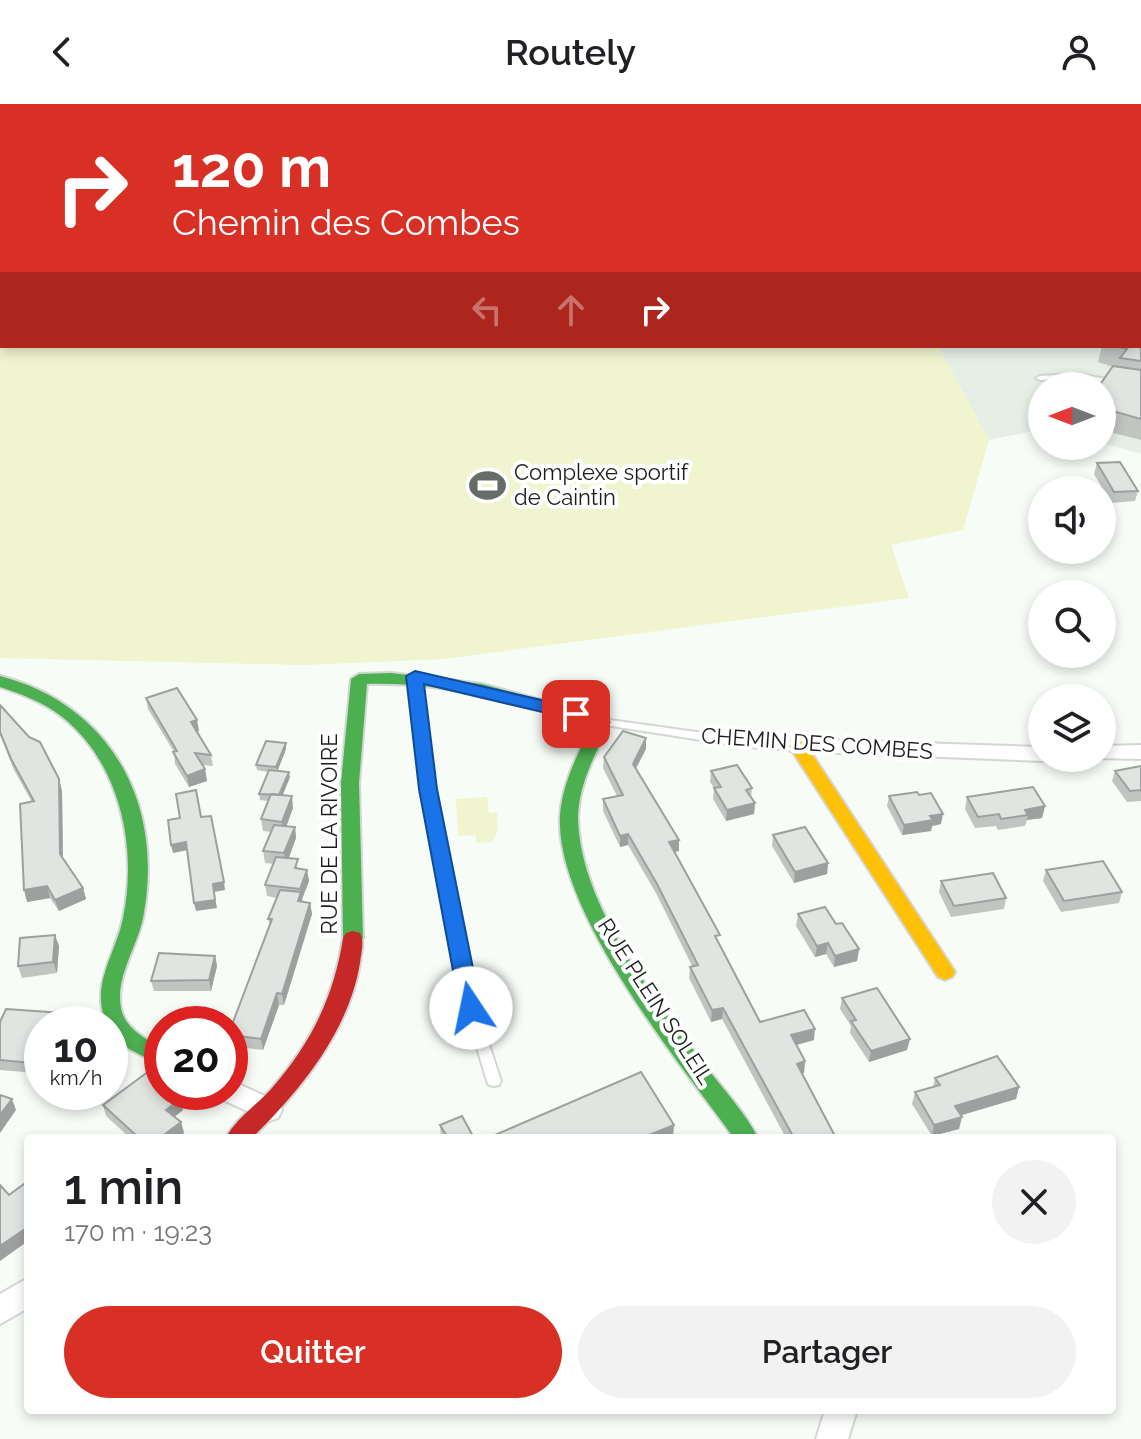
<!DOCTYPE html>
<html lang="fr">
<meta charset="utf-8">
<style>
body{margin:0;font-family:Raleway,sans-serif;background:#f2f2f2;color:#202124;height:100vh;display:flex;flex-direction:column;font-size:30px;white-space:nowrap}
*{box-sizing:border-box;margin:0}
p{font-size:26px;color:#757577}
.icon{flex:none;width:44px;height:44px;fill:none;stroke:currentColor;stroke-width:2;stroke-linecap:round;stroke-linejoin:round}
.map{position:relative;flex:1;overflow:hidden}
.side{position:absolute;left:24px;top:1030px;width:1092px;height:280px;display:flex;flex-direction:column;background:#fff;border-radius:8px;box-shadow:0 4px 12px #0003}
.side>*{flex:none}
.banner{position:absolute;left:0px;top:0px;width:1142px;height:244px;box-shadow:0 4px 12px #0003;background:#d93025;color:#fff;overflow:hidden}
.needle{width:52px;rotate:270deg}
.controls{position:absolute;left:1028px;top:268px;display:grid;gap:16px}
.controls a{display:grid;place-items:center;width:88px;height:88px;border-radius:50%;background:#fff;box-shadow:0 4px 12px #0003;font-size:40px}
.speed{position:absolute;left:24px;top:902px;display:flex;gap:16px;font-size:40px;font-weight:700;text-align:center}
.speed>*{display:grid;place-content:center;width:104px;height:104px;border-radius:50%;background:#fff;box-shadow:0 4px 12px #0003;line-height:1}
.speed small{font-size:20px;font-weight:400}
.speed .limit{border:12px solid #d22;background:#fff;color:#111}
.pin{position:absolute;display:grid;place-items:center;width:68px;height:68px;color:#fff;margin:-34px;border-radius:16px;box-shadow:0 4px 12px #0006}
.me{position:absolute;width:88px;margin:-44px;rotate:349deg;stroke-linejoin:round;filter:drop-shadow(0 0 6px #0008)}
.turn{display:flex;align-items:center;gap:28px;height:168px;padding:0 40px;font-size:36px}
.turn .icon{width:104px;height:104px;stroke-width:2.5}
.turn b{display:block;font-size:56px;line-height:68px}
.lanes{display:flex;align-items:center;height:76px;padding:0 40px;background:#0003;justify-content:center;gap:40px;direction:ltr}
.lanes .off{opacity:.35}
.round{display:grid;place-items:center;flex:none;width:84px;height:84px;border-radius:42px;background:#f2f2f2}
.overview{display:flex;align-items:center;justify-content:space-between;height:136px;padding:0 40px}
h1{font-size:48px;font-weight:600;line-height:60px}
.cta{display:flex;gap:16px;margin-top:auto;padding:16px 40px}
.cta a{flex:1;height:92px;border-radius:48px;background:#d93025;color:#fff;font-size:32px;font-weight:600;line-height:92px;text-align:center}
.cta a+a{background:#f2f2f2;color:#202124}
header{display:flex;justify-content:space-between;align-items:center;height:104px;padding:0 40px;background:#fff;font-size:36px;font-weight:600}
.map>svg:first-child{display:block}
.built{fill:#e5efe6}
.green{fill:#f0f4cf}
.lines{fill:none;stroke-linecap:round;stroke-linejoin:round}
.lane-casing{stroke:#d3d7d3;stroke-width:4}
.street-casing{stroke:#d3d7d3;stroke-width:4}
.fast-casing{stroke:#d3d7d3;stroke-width:4}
.slow-casing{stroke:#d3d7d3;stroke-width:4}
.jam-casing{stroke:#d3d7d3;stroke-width:4}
.lane{fill:#fefffe;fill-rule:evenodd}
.street{fill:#fefffe;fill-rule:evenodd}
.fast{fill:#4caf50;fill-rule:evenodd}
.slow{fill:#ffc107;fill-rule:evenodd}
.jam{fill:#c62828;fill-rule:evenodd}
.wall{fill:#c1c5c2}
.shaded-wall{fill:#9da09e}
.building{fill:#e0e5e1;stroke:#9da09e;stroke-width:2}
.route{fill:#1a73e8;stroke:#114b97;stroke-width:2}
.labels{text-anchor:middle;stroke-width:8;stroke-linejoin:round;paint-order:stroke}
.poi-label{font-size:22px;fill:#1a1e1b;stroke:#fff;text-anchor:start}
.street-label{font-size:22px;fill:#1a1e1b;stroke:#fff}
</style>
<header><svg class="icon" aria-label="back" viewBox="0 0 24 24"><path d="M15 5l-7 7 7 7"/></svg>Routely<svg class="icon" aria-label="person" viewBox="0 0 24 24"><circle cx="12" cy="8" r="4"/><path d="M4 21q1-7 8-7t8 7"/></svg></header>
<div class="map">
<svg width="1141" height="1335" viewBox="0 0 1141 1335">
<rect width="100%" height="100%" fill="#f7fcf7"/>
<path class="built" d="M0,0H433L2,2V179Z
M1141,193V350L1102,339V282H1042V325L989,336L938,242H1140Z"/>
<path class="green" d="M0,179L2,242H938L989,336L963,426L891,441L909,494L444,555L305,561L0,554Z
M487,693L489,709L497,708L498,727L492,738L477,739L475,731L458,732L456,695Z"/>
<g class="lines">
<defs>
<path id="lane" d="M487,0H494L493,2H486Z
M0,106H2V112H0Z
M1140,197H1141V201H1140Z
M1078,270L1141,281V285L1078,274L1040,276L1036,274L1040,272Z
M415,569L420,572L434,685L477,904L501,977L499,981L494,982L489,981L487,977L465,904L422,685L410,572Z
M603,615L746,635L796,638L801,642L796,646L746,643L599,620L598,618Z"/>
<path id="street" d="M798,635L1042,643V654H1050L1042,657L790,647L787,642Z
M1141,641V655L1094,654H1102V642Z
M230,976L278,998L282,1006L278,1014L269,1017L221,995L217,988H230Z
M28,1174V1204L0,1220V1190Z
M825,1306H857L848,1335H816Z"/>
<path id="fast" d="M1140,118H1141V124H1140Z
M391,569L482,580L608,614L611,618C596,648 578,681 578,715C580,801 655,895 704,960C722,984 745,1008 758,1034H734C679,958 555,807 560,712C562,680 578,649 592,621C518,598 445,578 367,580L359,679L363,834L360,839H346L343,834L341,679L351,575L359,570Z
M0,572C112,601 165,702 143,814C137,844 113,876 122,908C127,925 147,936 162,944V962L129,945L110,926V920H107C89,882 116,850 123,814C138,743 120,658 61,612C43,598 21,590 0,583Z"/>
<path id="slow" d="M869,0H880L881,2H870Z
M798,636L804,638L952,863L955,868L952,873L945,876L938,873L789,642Z"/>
<path id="jam" d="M353,827L360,829C365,838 361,849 360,859C349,927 300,987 252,1034H226C235,1015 258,1000 272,984C311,939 334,893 343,834L346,829Z"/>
</defs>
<use href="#lane" class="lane-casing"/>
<use href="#street" class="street-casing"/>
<use href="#fast" class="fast-casing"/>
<use href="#slow" class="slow-casing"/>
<use href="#jam" class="jam-casing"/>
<use href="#lane" class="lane"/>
<use href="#street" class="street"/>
<use href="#fast" class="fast"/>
<use href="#slow" class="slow"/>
<use href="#jam" class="jam"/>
</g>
<path class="wall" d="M973,0H1127L1129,2H974Z
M2,138V170H0V141Z
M1141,211V336L1102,326V282L1113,263L1098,258L1102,242H1140Z
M1097,359L1138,387L1135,397L1111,399L1094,370Z
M146,594L199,627L197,628L211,651L213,662L203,661L205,665L207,677L189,683L175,660L174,648L148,605Z
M0,601L59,675L62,687L63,755L83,784L86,795L59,807L50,794L27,798L32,698L14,666L0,631Z
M646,634V645L636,665L679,747L674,748L719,841L760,918L814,936L796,941L805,957L804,969H802L836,1034H786L722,915L711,918L689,874L690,863L692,862L657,791L628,741L620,743L603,707V695L617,692L603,664L604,653Z
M286,645L278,666L290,673L282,691L293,704L286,722L295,723L296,734L289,754L299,765L307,766L309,777L302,795L303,798L310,799L312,810L284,901H279L263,946L230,942V926L270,822L268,815L277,794L267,792L265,781L274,760L265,759L263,747L271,728L263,727L261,715L268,697L260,696L259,690L268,668L257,666L256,661Z
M1141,662V697L1127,698L1112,677L1115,667Z
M711,667L752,684L751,693L755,699L754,710L726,717L713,695L714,684L710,678Z
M919,691L941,720L932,722L931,727L902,731L887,702L889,692Z
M967,693L1045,702L1042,714L1027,716L1025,722L998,726L996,722L975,724L965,705Z
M773,731L828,759L827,770L794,779L772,742Z
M1046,766L1122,788L1119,799L1061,808L1043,777Z
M941,777L1006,794L1004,805L951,813L939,788Z
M798,810L836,820L859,845L857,857L834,863L826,850L815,853L796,822Z
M59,842L57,869L22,874L18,862Z
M215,852L217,862L211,887H154L151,877Z
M842,894L907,946L869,958L850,929L851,922L840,905Z
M0,918L66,919L42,920L35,969L0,966Z
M935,974L1019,983L1016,995L960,1011L959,1025L932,1032L912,1000L915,988L933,983Z
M180,995L183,1006L174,1013L181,1018L184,1029L177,1034H130L106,1012L103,1001Z
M440,1021L474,1034H441Z"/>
<path class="shaded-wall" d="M2,25V44H0V26Z
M197,616L199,627L193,630L191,618Z
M646,634V645L632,671L633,660Z
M286,639V645L277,668L276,663Z
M205,665L207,677L189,683L187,672Z
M289,668L290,673L280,698L279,692Z
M59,675L62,687L63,762L60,750Z
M292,692L293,704L284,729L282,718Z
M755,699L754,710L726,717L727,706Z
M1045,702L1042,714L1027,716L1028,711L1025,706Z
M943,710L941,720L932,722L931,727L902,731L904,721L930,712Z
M295,723L296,734L286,761L284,749Z
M628,730V741L620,743V732Z
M679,736V747L668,749L669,738Z
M186,738L188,746L173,749L171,741Z
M828,759L827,770L794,779L795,768Z
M307,766L309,777L302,795L303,800L298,797L301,790L300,785Z
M224,778L225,786L214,788L217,804L196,807L194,799L213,780Z
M47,782L50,794L27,798L24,786Z
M83,784L86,795L59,807L55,796Z
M310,799L312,810L284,901L282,890Z
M55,831L59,842L57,869L53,858Z
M828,839L826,850L815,853L817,842Z
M859,845L857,857L834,863L835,852Z
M215,852L217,862L211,887L209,876Z
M277,889L279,901L263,946L261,935Z
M723,904L722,915L711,918L712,906Z
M63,909L66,920H59Z
M815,925L814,936L789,943L791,931Z
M42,935V953L35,969L32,959Z
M910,935L907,946L869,958L871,947Z
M805,957L804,969L795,971L797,960Z
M1019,983L1016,995L952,1014L955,1002Z
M12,995L16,1006L0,1029V1011Z
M180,995L183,1006L169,1017L166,1006Z
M962,1013L959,1025L932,1032L934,1021Z
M181,1018L184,1029L177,1034H160Z
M674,1021L673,1034H642Z
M28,1123V1137L0,1157V1142Z"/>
<path class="building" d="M0,0H115L118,2H2V25L0,26Z
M254,0H332L331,2H254Z
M987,0H1127L1129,2H989Z
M2,138V156H0V141Z
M1140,211L1141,257L1120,254L1127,245L1115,242H1140Z
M1113,262L1141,266V315L1102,304V282H1099Z
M1120,358L1138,387L1114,388L1097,359Z
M177,584L197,616L191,618L211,651L195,649L205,665L187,672L173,648L177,647L146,594Z
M0,601L29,633L40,638L59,675L60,750L83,784L55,796L47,782L24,786L20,700L34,697L11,655L0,628Z
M623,627L646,634L633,660L679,736L669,738L720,831L715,832L760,918L804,906L815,925L791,931L805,957L797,960L836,1034H807L805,1031L794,1034L723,904L712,906L690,863L698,861L657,780L628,730L620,732L603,695L623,691L604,653Z
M266,637L286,639L276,663L256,661Z
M737,661L752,684L746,686L755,699L727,706L714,684L721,683L711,667Z
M1141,662V686L1130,687L1115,667Z
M269,666L289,668L279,691L259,690Z
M1033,683L1045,702L1025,706L1028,711L1001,715L999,710L978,713L967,693Z
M196,686L201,713L211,712L224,778L213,780L215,796L194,799L186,738L171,741L168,716L180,714L176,690Z
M917,688L919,691L931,689L943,710L930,712L933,716L904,721L889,692Z
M271,690L292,692L282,718L261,715Z
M274,721L295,723L284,749L263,747Z
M805,723L828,759L795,768L773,731Z
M276,753L298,755L295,764L307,766L300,785L265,781Z
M1103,757L1122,788L1064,797L1046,766Z
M993,769L1006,794L954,802L941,777Z
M280,786L301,788L298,797L310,799L282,890L277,889L261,935L230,931V926L272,815H268Z
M825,803L836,820L842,819L859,845L835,852L828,839L817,842L798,810Z
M55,831L53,858L18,862L20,834Z
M159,849L215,852L209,876L151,877Z
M877,884L910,935L871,947L851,917L856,916L842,894Z
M6,905L63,909L59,920H42V935L32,959L0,956V918Z
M997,952L1019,983L955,1002L962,1013L934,1021L915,988L940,981L935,974Z
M149,967L162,979V988H172L180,995L166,1006L181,1018L160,1034H139L103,1001Z
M641,968L674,1021L642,1034H488Z
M0,991L12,995L0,1011Z
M462,1012L474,1034H448L440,1021Z
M28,1077V1108L26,1109L28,1112V1123L0,1142V1081L9,1091Z"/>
<path class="route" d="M415,567L576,604L585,610L576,616L424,580L437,685L481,904L471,912L460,904L419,685L406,572Z"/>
<defs>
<symbol id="stadium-bare" viewBox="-9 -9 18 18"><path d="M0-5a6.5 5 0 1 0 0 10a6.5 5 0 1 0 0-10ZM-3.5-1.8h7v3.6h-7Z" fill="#676c68" stroke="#fff" stroke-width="2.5" paint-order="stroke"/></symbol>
</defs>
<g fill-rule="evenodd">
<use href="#stadium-bare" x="462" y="356" width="51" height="51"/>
</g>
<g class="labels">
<g class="poi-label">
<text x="514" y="376">Complexe sportif<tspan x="514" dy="25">de Caintin</tspan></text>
</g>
<g class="street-label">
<text transform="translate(817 639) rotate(4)" y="8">CHEMIN DES COMBES</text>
<text transform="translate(329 730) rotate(-90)" y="8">RUE DE LA RIVOIRE</text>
<text transform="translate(656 897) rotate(57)" y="8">RUE PLEIN SOLEIL</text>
</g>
</g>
</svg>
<div class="controls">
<a><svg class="needle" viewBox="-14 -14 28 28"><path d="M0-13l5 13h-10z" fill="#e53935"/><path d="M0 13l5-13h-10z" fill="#757577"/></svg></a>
<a><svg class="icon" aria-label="sound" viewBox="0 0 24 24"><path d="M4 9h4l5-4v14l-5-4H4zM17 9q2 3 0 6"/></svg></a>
<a><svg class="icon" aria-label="search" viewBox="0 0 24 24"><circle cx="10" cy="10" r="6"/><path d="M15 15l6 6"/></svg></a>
<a><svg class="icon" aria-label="layers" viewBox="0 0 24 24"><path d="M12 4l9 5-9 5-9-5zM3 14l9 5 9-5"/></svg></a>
</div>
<div class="speed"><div>10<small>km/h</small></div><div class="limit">20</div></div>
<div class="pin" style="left:576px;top:610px;background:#d93025"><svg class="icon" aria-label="arrive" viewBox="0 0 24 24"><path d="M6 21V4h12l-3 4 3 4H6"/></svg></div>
<svg class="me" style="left:471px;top:904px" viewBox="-20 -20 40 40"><circle r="19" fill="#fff"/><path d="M0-13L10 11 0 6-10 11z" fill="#1a73e8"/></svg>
<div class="banner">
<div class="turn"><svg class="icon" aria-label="right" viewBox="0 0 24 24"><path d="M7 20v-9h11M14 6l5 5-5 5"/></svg><div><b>120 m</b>Chemin des Combes</div></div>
<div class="lanes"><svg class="icon off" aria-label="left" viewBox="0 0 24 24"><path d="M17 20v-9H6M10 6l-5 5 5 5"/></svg><svg class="icon off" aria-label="ahead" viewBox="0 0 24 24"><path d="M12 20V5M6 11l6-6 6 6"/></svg><svg class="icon" aria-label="right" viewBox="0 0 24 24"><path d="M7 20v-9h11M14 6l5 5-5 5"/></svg></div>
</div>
<section class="side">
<div class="overview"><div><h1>1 min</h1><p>170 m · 19:23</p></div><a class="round"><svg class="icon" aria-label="close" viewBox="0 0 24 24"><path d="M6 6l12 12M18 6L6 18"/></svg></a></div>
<div class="cta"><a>Quitter</a><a>Partager</a></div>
</section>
</div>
